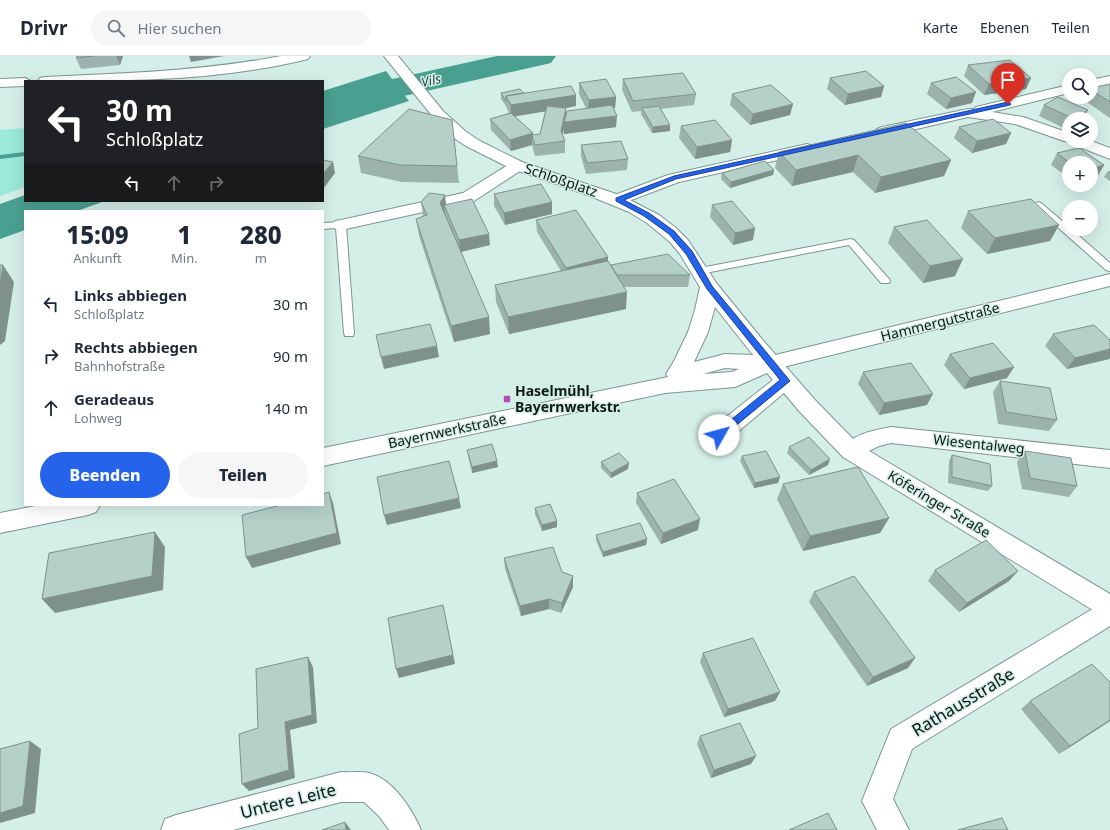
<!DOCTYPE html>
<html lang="de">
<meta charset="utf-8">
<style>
body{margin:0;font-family:"Noto Sans",sans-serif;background:#f6f6f7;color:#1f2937;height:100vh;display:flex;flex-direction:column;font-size:15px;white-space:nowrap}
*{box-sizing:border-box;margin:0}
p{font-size:13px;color:#747a83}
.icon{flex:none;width:22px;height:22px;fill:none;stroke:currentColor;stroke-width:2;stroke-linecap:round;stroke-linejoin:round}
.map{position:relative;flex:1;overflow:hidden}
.sheet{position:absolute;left:24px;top:154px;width:300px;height:296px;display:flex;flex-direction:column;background:#fff;border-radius:0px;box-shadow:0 4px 16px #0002}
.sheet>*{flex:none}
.hud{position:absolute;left:24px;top:24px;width:300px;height:122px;border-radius:0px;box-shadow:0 4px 16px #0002;background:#202124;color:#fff;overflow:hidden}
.tools{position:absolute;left:1062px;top:12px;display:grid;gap:8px}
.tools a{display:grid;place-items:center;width:36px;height:36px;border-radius:50%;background:#fff;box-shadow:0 4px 16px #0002;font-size:20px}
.pin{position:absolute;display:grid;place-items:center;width:34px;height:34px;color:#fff;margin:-41px -17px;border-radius:50% 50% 50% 0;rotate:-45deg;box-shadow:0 0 4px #0007}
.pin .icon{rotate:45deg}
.me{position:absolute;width:44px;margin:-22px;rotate:52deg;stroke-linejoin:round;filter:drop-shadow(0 0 3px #0008)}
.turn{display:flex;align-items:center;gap:14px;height:84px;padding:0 16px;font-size:18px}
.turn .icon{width:52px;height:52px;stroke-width:2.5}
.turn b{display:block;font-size:28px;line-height:34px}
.lanes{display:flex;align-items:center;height:38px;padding:0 16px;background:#0003;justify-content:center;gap:20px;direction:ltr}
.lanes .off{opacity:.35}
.eta{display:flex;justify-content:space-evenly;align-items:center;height:68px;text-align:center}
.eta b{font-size:24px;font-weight:800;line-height:28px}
.button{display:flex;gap:8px;margin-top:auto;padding:8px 16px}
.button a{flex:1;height:46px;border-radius:24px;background:#2563eb;color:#fff;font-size:16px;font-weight:800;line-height:46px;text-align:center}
.button a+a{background:#f6f6f7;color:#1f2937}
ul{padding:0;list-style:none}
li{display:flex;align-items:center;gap:12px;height:52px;padding:0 16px}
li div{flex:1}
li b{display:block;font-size:15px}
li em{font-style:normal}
header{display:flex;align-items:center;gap:24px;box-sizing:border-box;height:56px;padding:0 20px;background:#fff;border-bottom:1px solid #e0e1e3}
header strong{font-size:19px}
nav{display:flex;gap:22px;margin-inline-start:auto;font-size:14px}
.search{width:280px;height:36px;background:#f6f6f7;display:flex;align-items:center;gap:10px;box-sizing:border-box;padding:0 14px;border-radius:22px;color:#747a83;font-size:15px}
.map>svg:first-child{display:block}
.green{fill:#9aead9}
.water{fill:#4aa090}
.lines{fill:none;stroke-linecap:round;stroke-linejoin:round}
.stream{fill:#4aa090;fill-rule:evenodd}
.river{fill:#4aa090;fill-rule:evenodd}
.lane-casing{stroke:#7d9690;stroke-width:2}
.street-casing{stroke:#7d9690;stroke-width:2}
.secondary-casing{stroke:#7d9690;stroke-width:2}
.lane{fill:#fff;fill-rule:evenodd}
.street{fill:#fff;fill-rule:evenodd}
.secondary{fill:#fff;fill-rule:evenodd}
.wall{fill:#9cb2ad;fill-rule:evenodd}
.shaded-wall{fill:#7f918d}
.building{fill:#b5cfc9;stroke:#7f918d}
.route{fill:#2563eb;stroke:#184099}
.poi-dot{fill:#b74fb3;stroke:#d4eee8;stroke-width:1.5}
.labels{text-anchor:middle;stroke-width:3;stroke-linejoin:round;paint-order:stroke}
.far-water-label{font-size:13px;font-style:italic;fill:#1f463e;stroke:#d4eee8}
.street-label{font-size:14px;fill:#101a17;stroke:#d4eee8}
.poi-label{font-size:14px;font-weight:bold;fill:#101a17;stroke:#d4eee8;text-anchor:start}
.near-street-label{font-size:17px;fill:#101a17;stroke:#d4eee8}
</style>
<header>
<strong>Drivr</strong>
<div class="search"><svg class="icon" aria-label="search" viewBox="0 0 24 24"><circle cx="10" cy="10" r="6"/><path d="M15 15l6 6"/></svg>Hier suchen</div>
<nav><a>Karte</a><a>Ebenen</a><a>Teilen</a></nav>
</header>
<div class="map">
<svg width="1110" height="774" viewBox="0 0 1110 774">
<rect width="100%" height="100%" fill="#d4eee8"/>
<path class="green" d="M25,72V131L0,140V74Z"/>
<path class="water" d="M386,15L409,45L323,73V35Z
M25,139V145H105L77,155H25V174L0,183V148Z"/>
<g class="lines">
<path class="stream" d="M25,96V100L0,103V99Z"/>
<path class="river" d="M497,0H556L551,7L355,51L323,61V40L333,36Z"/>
<defs>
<path id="lane" d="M1038,146L1041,147L1069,171V173H1071L1110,207V215L1106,214L1035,151L1033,149Z
M341,166L346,169L354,277L353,280H345L344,277L336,172L323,173V167Z
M851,183L854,184L889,223L890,225L889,227H881L849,189L700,218L695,215L700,212Z"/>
<path id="street" d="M1110,20V28L1091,32V24Z
M1069,29V37L992,56L1023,61L1069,77V85H1091L1110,92V103L1072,88L1071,86L1064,85L1015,68L968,61L882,81L877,79L874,76L877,73L882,71L968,53H974L976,51Z
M807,88L813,90L815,93L813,96L679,126L618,149L612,148L610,144L612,140L668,119Z
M517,105L523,107L525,110L523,113L474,145L341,174L335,173L332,169L335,165L341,164L463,137L511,107Z
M1110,218V230L771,314L764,312L761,307L764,302L771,300Z
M785,317L792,320L795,325L792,330L727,385L719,387L711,385L708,379L711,373L778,320Z
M891,371L1110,394V412L891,387L879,390L851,404L843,401L840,395C849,379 874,374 891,371Z
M1110,544V570L912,693L893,743L909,774H877L862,745L891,673L1101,548Z
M341,716C350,717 361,715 369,717C393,723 412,753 421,774H389L379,760L364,746H341L233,774H161L165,763L176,759Z"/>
<path id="secondary" d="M281,0H310L308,3C220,25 128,25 38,25L40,22L45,21C124,17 203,15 281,0Z
M384,0H398L443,55L465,75L478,84L522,106L622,140L659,159L676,172L688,184L717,228L761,282L815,344L859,389L1110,538V562L1101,559L843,401L800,356L767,317L735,331L665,337L323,410V392L668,321L666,318L673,307L688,276L695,254L700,231L680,198L670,186L647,167L629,156L590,140L510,112L466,90L454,82L433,61ZM715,251L753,299L725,298L694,306L708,276ZM725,312L739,313L732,316L703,318Z
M25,22L31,25H25V30L0,31V23Z
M40,449H100L96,456L88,459L0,477V457Z"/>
</defs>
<use href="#lane" class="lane-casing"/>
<use href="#street" class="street-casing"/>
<use href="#secondary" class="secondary-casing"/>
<use href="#lane" class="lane"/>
<use href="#street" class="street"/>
<use href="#secondary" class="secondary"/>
</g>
<path class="wall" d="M77,0H123L120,9L81,13L76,2Z
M968,9L1031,22L1026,33L984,39L964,20Z
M830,22L884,30L881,41L845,49L827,33Z
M623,23L696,38L694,49L661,53L670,75L652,77L641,58V55L632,56L622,34Z
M579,27L616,41L615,52H613L616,71L564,78V72L563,79L565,85V97L535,100L532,89L511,95L491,74L490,63L509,57L506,50L501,43V37L576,39V50L566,52V59L586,52L579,38ZM545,55L540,78L533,79V77L515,60Z
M931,27L972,47L946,53L927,38Z
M1110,28V62L1084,44L1085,41H1091V32Z
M732,38L790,59L750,69L730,49Z
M1044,49L1083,63H1069V73L1068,74L1039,60Z
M452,64L459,127L402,126L361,117L358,100Z
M681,70L732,84L730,96L695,103L679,82Z
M959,71L1011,77L1006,88L972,97L954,82Z
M581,89L628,103L627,114L586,118L581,100Z
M1079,92L1104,109L1097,121L1091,122V107H1069V122L1051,109L1057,97Z
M779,96L951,104L944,120L875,137L853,116L792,130L775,112Z
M774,114L773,119L730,132L721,123L722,117Z
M1108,115H1110V125L1104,121Z
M494,138L552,158L505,169L494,150Z
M421,146L446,148L490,189L461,196L490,278L454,286L419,180L416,163L423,160Z
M712,149L753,184L733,189L710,161Z
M968,155L1059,169L1050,185L987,198L961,172Z
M536,164L608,201V205L611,209L690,219L688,231H624L626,253L509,278L496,246L495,229L561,215L537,176Z
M894,171L955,220L923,227L888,187Z
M1053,278L1110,284V302L1109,303L1067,313L1045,290Z
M950,298L1014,311L1007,322L964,333L944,309Z
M863,316L927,349L879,359L858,328Z
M1000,325L1057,364L1049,375L998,368L993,336Z
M789,391L828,409L809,419L787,397Z
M467,394L498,411L472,417L468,399Z
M1025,395L1077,430L1069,441L1022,433L1017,406Z
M952,399L992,430L988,435L948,427L949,405Z
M742,400L778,427L754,432L740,405Z
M601,406L628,413L611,422L601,412Z
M783,428L889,462L880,477L803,495L777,443Z
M637,437L698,474L661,488L636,447Z
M535,452L557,465V471L542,475L535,458Z
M596,479L647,483L646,489L603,501L596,484Z
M504,502L562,516L573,520V531L561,557L549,553L521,560L505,513Z
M935,514L1009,525L959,556L928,525Z
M814,536L915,602L908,612L867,630L809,546Z
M703,597L780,636L775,645L724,661L700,606Z
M1030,645L1110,665L1059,698L1021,653Z
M700,680L751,708L711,722L697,688Z"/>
<path class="shaded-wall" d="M116,0H123L120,9Z
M189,0H224L191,6Z
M1031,22L1026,33L984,39L989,28Z
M884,30L881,41L845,49L848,38Z
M976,36L972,47L946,53L951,42Z
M576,39V50L566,52V63L617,60L616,71L564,78V72L561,87V75L566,52L511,61V49Z
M616,41L615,52L588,56L589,44Z
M793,48L790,59L750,69L753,58Z
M1088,54L1083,63H1073H1074Z
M670,69V75L652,77L653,71Z
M533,77V82L532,79V89L511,95L510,84Z
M1011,77L1006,88L972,97L977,85Z
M732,84L730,96L695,103L697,91Z
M858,99L853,116L792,130L796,114Z
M951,104L944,120L875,137L881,121Z
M333,106L335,117L323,133V118Z
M1104,109L1097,121L1091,122V113Z
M774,114L773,119L730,132L731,126Z
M445,139L447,156L444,149L445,159L440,147Z
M552,146V158L505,169L504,157Z
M1059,169L1050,185L987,198L995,182Z
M755,172L753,184L733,189L735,177Z
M489,178L490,189L460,196L459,184Z
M608,201V213L566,223V212Z
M963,203L955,220L923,227L930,210Z
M3,209L14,226L5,285L0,289V228Z
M627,236L626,253L509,278L508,261Z
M489,261L490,278L454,286L451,270Z
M437,290L439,301L384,313L381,301Z
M1110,293V302L1109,303L1067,313L1075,302Z
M1014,311L1007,322L964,333L970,322Z
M933,338L927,349L879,359L884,347Z
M830,403L828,409L809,419L811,414Z
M497,405L498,411L472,417V411Z
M629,407L628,413L611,422V417Z
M780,421L778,427L754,432L755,427Z
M329,436L333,447L341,488L252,512L246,501Z
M459,442L461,452L387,469L384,459Z
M889,462L880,477L803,495L810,480Z
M700,463L698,474L661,488L663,477Z
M557,465V471L542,475V469Z
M155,476L165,491L163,534L55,557L42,543Z
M647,483L646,489L603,501V496Z
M1018,515L1009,525L959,556L967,547Z
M573,520V531L561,557L562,547Z
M549,543V553L521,560L520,550Z
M443,549L455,608L399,622L396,613Z
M308,601L313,611L317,667L290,674L295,722L249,735L242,728L285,666Z
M915,602L908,612L867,630L873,621Z
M780,636L775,645L724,661L728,653Z
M1110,664V665L1059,698L1070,690Z
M30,685L41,693L35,757L0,767V757Z
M756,700L751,708L711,722L714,714Z
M345,766L351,774H346Z"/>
<path class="building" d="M77,0H94L76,2Z
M1010,4L1031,22L989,28L968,9Z
M866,15L884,30L848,38L830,22Z
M683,17L696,38L633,45L623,23Z
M956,21L976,36L951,42L931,27Z
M606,23L616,41L589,44L579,27Z
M1110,28V46L1091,34V32Z
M771,29L793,48L753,58L732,38Z
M571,30L576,39L511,49L506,40Z
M520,33L524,37L506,40V45L501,37Z
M1058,41L1088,54L1074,63L1044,49Z
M612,49L617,60L564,66L567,55Z
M547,50L566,52L561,75L565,85L535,89L532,79L540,78Z
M659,50L670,69L653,71L642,52Z
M409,53L452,64L457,110L400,109L358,100Z
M511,57L533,77L510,84L490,63Z
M993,63L1011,77L977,85L959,71Z
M715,64L732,84L697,91L681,70Z
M906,67L951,104L881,121L858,99L796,114L779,96Z
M621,85L628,103L587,107L581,89Z
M1079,92L1104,109L1091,113V107H1070L1057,97Z
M323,104L333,106L323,118Z
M765,105L774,114L731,126L722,117Z
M541,128L552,146L504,157L494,138Z
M429,137L445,139L440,147L489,261L451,270L416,163L427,159L421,146Z
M472,143L489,178L459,184L444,149Z
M1031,143L1059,169L995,182L968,155Z
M732,145L755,172L735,177L712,149Z
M576,154L608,201L566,212L536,164Z
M927,164L963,203L930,210L894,171Z
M668,198L690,219H617L611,209Z
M608,205L627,236L508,261L495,229Z
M0,209H3L0,228Z
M430,268L437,290L381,301L376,279Z
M1094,269L1110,284V293L1075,302L1053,278Z
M993,287L1014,311L970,322L950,298Z
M911,307L933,338L884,347L863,316Z
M1000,325L1050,332L1057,364L1006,356Z
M809,381L830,403L811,414L789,391Z
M492,388L497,405L472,411L467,394Z
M766,395L780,421L755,427L742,400Z
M1025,395L1071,402L1077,430L1030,422Z
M619,397L629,407L611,417L601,406Z
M952,399L990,408L992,430L952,421Z
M449,405L459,442L384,459L377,421Z
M858,411L889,462L810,480L783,428Z
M674,423L700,463L663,477L637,437Z
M329,436L337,477L246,501L242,459L281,449H323V438Z
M550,448L557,465L542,469L535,452Z
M640,467L647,483L603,496L596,479Z
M155,476L152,520L42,543L49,497Z
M986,484L1018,515L967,547L935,514Z
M553,491L562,516L573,520L562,547L549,543L520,550L504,502Z
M854,520L915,602L873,621L814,536Z
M443,549L453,599L396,613L388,562Z
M753,582L780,636L728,653L703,597Z
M308,601L312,659L285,666L289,714L242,728L239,678L258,672L256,613Z
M1092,608L1110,626V664L1070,690L1030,645Z
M740,667L756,700L714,714L700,680Z
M30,685L23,750L0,757V693Z
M828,757L837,774H789Z
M1002,762L1008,774H958Z
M345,766L346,774H322Z"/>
<path class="route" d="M1008,46L1011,48L1010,49L676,123L624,144L649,157L674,175L692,195L712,230L790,325L722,381H716L714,379L716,376L780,324L707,233L686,198L669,178L644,160L616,145V142L674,120Z"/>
<rect class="poi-dot" x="503" y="339" width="8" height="8" rx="2"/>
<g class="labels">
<g class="far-water-label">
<text transform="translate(431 24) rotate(-13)" y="5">Vils</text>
</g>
<g class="street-label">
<text transform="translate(561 124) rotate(19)" y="5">Schloßplatz</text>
<text transform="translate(940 266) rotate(-14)" y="5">Hammergutstraße</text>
<text transform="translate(447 375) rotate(-12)" y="5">Bayernwerkstraße</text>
<text transform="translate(979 388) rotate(6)" y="5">Wiesentalweg</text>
<text transform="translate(939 448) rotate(31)" y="5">Köferinger Straße</text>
</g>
<g class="poi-label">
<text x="515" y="340">Haselmühl,<tspan x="515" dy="16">Bayernwerkstr.</tspan></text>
</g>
<g class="near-street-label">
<text transform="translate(963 646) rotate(-31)" y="6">Rathausstraße</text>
<text transform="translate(288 745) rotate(-14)" y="6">Untere Leite</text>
</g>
</g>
</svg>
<div class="tools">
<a><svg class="icon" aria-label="search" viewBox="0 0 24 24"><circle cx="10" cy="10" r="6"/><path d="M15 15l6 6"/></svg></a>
<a><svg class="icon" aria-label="layers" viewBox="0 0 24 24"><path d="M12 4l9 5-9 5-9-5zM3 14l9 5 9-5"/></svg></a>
<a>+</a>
<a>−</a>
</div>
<div class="pin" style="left:1008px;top:48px;background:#d93025"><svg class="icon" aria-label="arrive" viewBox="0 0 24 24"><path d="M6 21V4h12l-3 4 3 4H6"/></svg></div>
<svg class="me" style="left:719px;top:379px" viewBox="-20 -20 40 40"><circle r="19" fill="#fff"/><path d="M0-13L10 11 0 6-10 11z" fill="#2563eb"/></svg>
<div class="hud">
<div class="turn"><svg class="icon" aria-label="left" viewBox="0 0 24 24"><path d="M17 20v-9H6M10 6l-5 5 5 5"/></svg><div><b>30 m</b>Schloßplatz</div></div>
<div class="lanes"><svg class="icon" aria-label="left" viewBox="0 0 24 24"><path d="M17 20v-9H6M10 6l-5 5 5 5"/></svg><svg class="icon off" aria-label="ahead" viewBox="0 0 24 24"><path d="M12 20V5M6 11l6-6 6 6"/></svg><svg class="icon off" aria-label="right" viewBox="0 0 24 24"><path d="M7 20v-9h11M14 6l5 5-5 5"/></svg></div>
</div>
<section class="sheet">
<div class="eta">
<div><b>15:09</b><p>Ankunft</p></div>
<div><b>1</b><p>Min.</p></div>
<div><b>280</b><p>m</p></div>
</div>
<ul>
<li><svg class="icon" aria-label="left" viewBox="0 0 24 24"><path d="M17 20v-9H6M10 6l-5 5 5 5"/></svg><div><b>Links abbiegen</b><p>Schloßplatz</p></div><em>30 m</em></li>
<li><svg class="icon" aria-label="right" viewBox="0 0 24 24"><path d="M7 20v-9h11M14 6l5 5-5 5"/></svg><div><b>Rechts abbiegen</b><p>Bahnhofstraße</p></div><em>90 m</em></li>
<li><svg class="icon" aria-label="ahead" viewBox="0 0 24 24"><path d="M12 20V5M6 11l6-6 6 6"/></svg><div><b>Geradeaus</b><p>Lohweg</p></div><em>140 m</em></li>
</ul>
<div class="button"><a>Beenden</a><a>Teilen</a></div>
</section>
</div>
